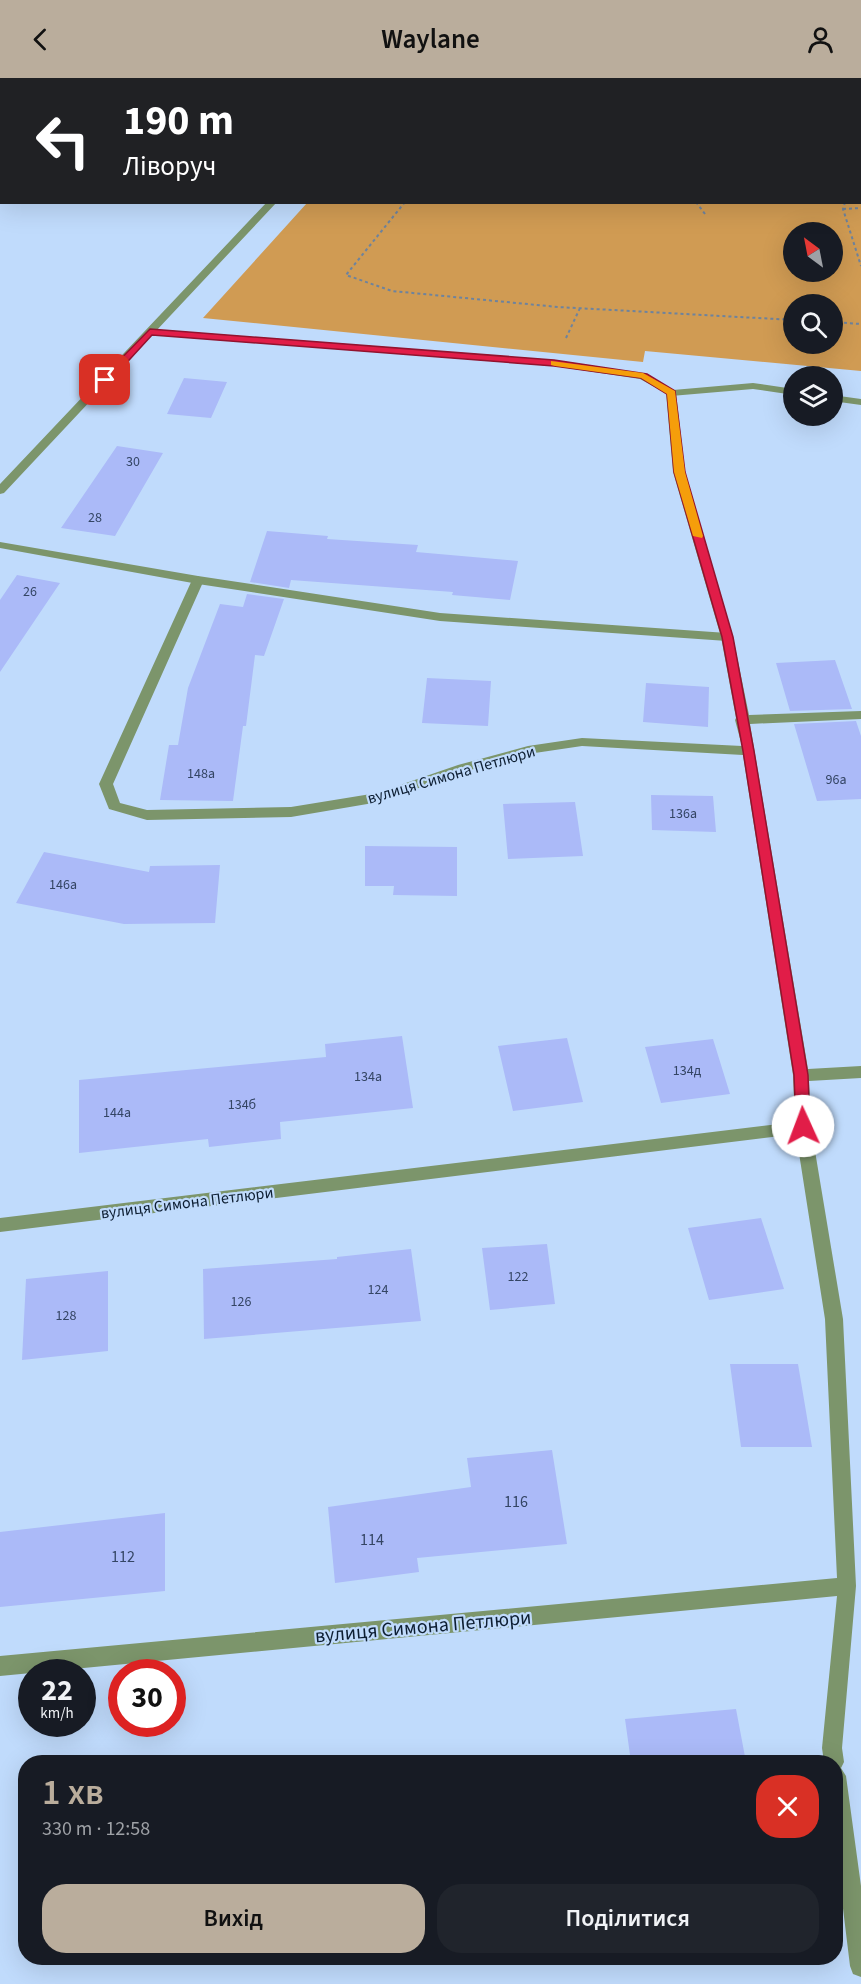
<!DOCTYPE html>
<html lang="uk">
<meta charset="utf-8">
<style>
body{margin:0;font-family:"Source Sans 3",sans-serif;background:#20242c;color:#f1f3f6;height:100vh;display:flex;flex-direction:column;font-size:22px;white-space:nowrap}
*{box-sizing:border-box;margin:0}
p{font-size:20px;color:#9ea1a6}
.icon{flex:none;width:33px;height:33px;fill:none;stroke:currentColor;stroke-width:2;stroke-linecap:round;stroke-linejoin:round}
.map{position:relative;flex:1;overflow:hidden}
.details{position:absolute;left:18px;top:1677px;width:825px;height:210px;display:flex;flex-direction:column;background:#171b24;border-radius:24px;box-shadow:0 6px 24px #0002}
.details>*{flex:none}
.top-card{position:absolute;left:0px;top:0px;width:861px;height:126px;box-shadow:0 6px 24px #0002;background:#202124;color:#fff;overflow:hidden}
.needle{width:39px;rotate:328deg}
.fabs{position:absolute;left:783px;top:144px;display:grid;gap:12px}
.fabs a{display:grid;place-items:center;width:60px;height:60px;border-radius:50%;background:#171b24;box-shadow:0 6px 24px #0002;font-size:30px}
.speed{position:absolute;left:18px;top:1581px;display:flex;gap:12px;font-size:30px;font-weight:700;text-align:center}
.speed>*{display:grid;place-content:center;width:78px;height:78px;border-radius:50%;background:#171b24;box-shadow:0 6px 24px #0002;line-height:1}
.speed small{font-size:15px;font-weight:400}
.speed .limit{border:9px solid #d22;background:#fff;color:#111}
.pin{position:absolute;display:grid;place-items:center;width:51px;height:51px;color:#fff;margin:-26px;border-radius:12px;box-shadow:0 3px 9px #0006}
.me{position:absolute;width:66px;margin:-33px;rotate:358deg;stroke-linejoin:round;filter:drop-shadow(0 0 4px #0008)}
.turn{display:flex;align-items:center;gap:21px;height:126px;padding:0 24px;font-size:27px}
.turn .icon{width:78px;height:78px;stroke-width:2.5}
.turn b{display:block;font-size:42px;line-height:51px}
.round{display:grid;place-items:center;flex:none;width:63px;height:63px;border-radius:24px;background:#20242c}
.summary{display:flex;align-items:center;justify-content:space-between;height:102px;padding:0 24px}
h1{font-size:36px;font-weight:600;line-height:45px;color:#baad9c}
.primary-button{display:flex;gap:12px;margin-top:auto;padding:12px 24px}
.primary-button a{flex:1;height:69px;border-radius:24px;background:#baad9c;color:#111;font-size:24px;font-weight:600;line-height:69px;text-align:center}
.primary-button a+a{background:#20242c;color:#f1f3f6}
header{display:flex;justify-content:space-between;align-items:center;height:78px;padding:0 24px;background:#baad9c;color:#111;font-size:27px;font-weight:600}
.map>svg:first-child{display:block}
.green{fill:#d09b53;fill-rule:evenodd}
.building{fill:#abbaf8}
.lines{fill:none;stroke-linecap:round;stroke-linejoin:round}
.path{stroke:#6d839e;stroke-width:2;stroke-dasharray:3 3;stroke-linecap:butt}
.lane{fill:#7c956b;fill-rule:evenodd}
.street{fill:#7c956b;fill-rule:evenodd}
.route{fill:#e11d48;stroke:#92132f;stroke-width:1.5}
.slow{fill:#f59e0b}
.labels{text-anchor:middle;stroke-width:4.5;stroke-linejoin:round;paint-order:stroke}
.number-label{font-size:14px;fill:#344564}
.street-label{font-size:16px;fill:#0d1e32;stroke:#c0dbfc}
.near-number-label{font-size:16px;fill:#344564}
.near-street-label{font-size:20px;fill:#0d1e32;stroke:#c0dbfc}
</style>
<header><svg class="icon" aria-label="back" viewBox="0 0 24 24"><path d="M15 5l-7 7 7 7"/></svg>Waylane<svg class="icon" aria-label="person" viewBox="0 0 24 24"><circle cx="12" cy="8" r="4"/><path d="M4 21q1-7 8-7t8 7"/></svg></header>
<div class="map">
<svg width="861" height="1906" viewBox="0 0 861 1906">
<rect width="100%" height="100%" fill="#c0dbfc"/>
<path class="green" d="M419,0H861V293L645,273L643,284L203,240L307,125L860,124V2L418,1ZM794,154H832V194H794ZM794,226H832V266H794Z"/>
<path class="building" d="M184,300L227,304L211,340L167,336Z
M117,368L163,375L115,458L61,450Z
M267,453L328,458L327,461L418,467L416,474L518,483L510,522L452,517L453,514L291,502L289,510L250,504Z
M17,497L60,505L0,594V522Z
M247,516L284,521L264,578L255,577L246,648H243L233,723L160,722L169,667H178L188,610L220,526L243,529Z
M835,582L852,631L790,633L776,585Z
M427,600L491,603L488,648L422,645Z
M646,605L709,609L708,649L643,644Z
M856,643L861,658V721L817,723L794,646Z
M651,717L713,718L716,754L652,752Z
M575,724L583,778L508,781L503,726Z
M365,768L457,769V818L393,817L394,808H365Z
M44,774L149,794L150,788L220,787L215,845L124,846L16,825Z
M402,958L413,1030L280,1044L281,1061L209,1069L208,1061L79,1075V1002L326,979L325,966Z
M567,960L583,1024L513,1033L498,968Z
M713,961L730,1016L661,1025L645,969Z
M761,1140L784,1211L709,1222L688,1150Z
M547,1166L555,1226L490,1232L482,1170Z
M411,1171L421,1243L204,1261L203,1191L337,1181V1179Z
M108,1193V1273L22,1282L26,1201Z
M730,1286H798L812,1369H741Z
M552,1372L567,1466L417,1480L419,1494L335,1505L328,1429L471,1409L467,1380Z
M165,1435V1513L0,1529V1454Z
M736,1631L746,1684H631L625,1641Z"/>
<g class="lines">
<path class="path" d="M724,2L727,0
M860,66L861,60
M405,124L346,197L392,213L558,229L794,242
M696,124L705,136
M845,124L843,131L861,188
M843,131L861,130
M832,244L861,246
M566,260L580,230"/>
<path class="lane" d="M61,0H69L70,2H62Z
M150,251L554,282L647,296L673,312L753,305L794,311V317L753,311L671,318L640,301L554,288L146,256L145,254Z
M832,317L861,321V327L832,323Z
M0,464L198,498L440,535L727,555L733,559L727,563L440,543L198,506L0,470Z"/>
<path class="street" d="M385,0H394L384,2Z
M0,53H2V59H0Z
M267,124H277L4,415L0,416V406Z
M671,312L676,315L685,394L733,559L749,637L861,633V641L750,646L808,991L861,988V1000L809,1003L811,1049L843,1241L856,1508L842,1670L844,1684L841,1690L846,1698L861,1808V1899L853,1896L850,1888L836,1773V1684H824L822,1670L837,1518L0,1598V1578L837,1500L825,1241L796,1056L0,1154V1140L795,1044L793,997L743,677L582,668L528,676L467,693L379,724L291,739L147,742L109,731L99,706L192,502L198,498L204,502L113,706L120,725L147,732L291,729L377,715L458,687L528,668L582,660L742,668L735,642L736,640L721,559L673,394L666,315Z"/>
</g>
<path class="route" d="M150,251L554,282L647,296L675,313L685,394L733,559L754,673L808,997L810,1048L808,1053H798L796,1048L794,997L743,673L722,559L674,394L667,316L641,300L554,288L152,257L109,304H102V300Z"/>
<path class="slow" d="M551,283L643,295L675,313L685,394L703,458L702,460L693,458L674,394L667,316L641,300L555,288L551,287Z"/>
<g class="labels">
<g class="number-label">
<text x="133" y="388">30</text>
<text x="95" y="444">28</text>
<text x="30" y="518">26</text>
<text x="201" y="700">148а</text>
<text x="836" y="706">96а</text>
<text x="683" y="740">136а</text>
<text x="63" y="811">146а</text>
<text x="687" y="997">134д</text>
<text x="368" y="1003">134а</text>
<text x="242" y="1031">134б</text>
<text x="117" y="1039">144а</text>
<text x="518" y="1203">122</text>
<text x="378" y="1216">124</text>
<text x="241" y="1228">126</text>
<text x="66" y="1242">128</text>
</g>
<g class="street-label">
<text transform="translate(451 696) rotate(-16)" y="6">вулиця Симона Петлюри</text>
<text transform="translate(187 1124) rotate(-7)" y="6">вулиця Симона Петлюри</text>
</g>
<g class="near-number-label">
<text x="516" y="1429">116</text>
<text x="372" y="1467">114</text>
<text x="123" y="1484">112</text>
</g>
<g class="near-street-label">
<text transform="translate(423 1548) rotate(-5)" y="7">вулиця Симона Петлюри</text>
</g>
</g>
</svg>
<div class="fabs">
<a><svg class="needle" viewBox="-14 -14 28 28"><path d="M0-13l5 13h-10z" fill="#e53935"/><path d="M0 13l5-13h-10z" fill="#9ea1a6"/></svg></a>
<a><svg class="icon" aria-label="search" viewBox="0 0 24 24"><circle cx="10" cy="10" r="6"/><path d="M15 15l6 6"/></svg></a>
<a><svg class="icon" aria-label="layers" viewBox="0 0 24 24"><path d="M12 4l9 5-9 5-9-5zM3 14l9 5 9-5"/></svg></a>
</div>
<div class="speed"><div>22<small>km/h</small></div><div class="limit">30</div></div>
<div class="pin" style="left:105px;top:302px;background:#d93025"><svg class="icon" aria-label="arrive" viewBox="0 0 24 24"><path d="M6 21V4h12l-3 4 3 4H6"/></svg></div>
<svg class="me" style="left:803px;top:1048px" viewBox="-20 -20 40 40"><circle r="19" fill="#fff"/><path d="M0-13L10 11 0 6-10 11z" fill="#e11d48"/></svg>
<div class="top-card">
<div class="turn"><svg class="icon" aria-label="left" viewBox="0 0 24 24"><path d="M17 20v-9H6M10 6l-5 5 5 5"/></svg><div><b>190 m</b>Ліворуч</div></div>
</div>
<section class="details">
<div class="summary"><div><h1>1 хв</h1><p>330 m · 12:58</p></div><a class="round" style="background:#d93025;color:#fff"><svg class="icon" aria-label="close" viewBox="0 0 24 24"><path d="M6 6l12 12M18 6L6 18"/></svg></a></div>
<div class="primary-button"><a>Вихід</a><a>Поділитися</a></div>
</section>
</div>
